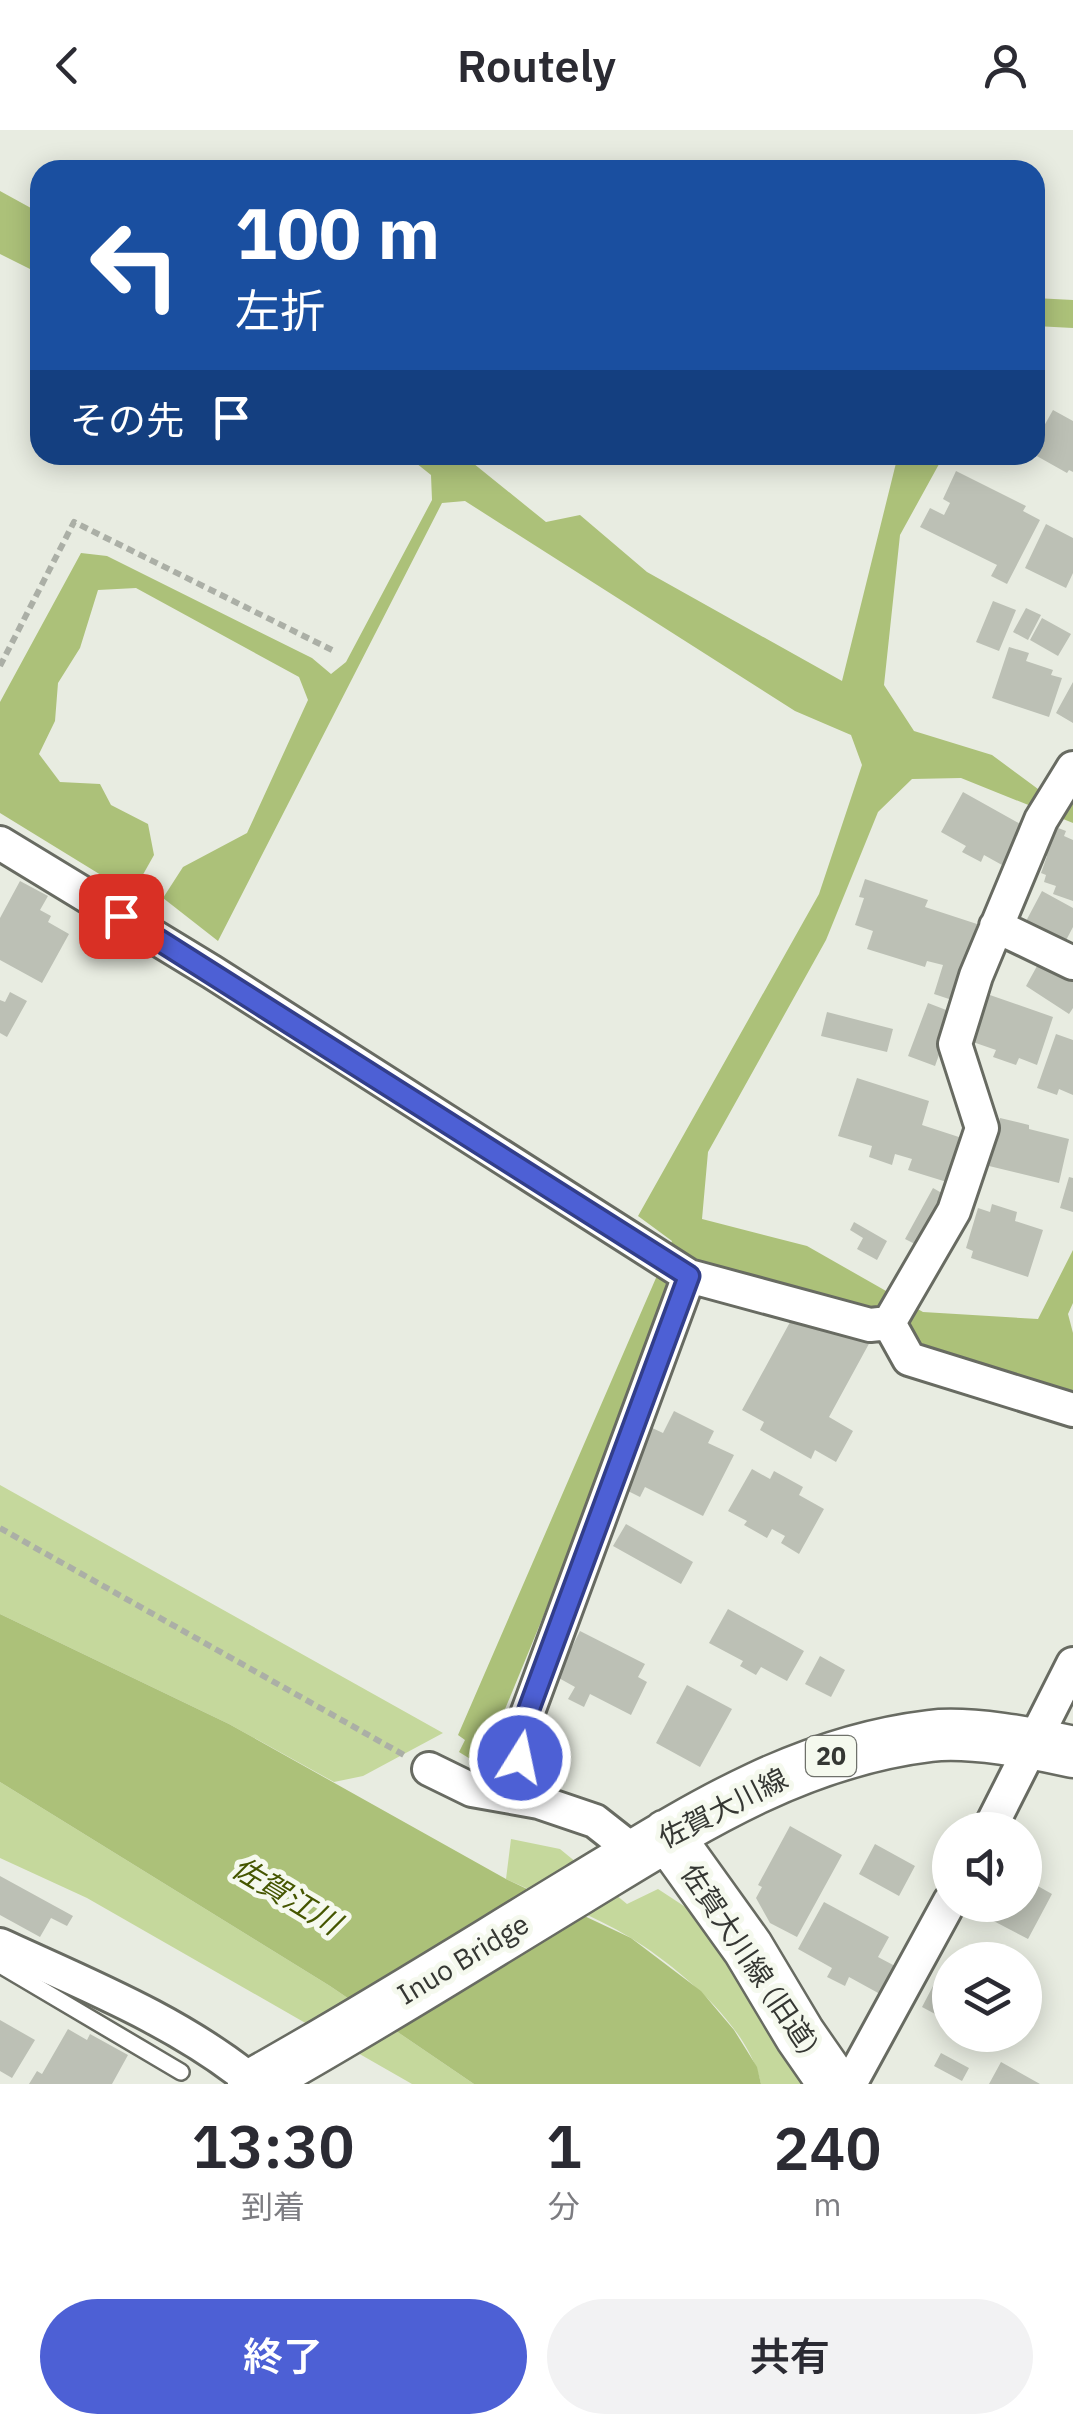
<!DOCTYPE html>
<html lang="ja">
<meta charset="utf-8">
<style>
body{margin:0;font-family:"IBM Plex Sans","Noto Sans JP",sans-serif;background:#f2f2f3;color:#2b2b33;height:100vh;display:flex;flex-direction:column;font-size:38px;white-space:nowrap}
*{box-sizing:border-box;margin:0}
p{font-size:32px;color:#7c7c81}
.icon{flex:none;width:55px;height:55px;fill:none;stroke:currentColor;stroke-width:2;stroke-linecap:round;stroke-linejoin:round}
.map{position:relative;height:1954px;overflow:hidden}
.side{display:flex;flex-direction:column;background:#fff;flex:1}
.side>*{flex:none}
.hud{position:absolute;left:30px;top:30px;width:1015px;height:305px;border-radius:30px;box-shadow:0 5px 25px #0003;background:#1a4fa0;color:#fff;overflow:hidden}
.fabs{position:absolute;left:932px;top:1682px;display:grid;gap:20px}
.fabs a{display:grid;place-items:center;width:110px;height:110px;border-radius:50%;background:#fff;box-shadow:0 5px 25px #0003;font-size:50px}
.pin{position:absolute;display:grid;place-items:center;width:85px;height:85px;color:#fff;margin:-42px;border-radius:20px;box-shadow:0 5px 15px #0006}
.me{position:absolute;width:110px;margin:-55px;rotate:10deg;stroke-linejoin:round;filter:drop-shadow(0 0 8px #0008)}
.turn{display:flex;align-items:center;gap:35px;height:210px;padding:0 40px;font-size:45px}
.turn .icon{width:130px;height:130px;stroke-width:2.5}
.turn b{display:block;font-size:70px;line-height:85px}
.then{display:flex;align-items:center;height:95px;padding:0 40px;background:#0003;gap:20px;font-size:38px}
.eta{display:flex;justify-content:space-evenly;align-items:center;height:170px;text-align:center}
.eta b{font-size:60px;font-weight:600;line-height:70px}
.button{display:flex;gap:20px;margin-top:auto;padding:20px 40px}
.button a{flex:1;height:115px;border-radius:60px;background:#4d60d5;color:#fff;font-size:40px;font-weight:600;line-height:115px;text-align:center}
.button a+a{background:#f2f2f3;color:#2b2b33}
header{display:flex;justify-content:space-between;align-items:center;height:130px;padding:0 40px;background:#fff;font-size:45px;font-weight:600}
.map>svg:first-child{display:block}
.green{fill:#c5d89c}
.water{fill:#acc179}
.building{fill:#bcc0b5}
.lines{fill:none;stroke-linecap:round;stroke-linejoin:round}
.lane-casing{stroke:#686b62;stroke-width:20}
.street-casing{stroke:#686b62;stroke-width:38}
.primary-casing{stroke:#686b62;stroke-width:55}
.path{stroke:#abafa6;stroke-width:6;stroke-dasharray:8 5;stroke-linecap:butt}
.lane{stroke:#fff;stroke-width:15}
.street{stroke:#fff;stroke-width:32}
.primary{stroke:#fff;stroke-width:50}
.route-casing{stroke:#323e8a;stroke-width:25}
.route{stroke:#4d60d5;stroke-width:18}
.labels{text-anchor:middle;stroke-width:10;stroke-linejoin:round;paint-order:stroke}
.shield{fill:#f5f9ee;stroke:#6f716b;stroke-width:2.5}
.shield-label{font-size:25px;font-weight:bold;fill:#353733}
.street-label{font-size:28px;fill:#353733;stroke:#f5f9ee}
.water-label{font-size:30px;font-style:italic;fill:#455600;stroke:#f5f9ee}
</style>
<header><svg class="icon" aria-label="back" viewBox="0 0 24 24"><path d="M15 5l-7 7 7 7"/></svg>Routely<svg class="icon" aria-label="person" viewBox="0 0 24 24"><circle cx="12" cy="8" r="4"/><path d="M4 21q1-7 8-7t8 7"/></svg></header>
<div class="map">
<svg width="1073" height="1954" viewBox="0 0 1073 1954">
<rect width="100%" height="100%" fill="#e8ece1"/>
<path class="green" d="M0,1355L443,1603L363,1646L334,1652L229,1594L0,1484Z
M0,1652L330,1856L474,1954H412L87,1768L0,1728Z
M511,1709L560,1719L627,1774L658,1759L690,1780L816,1954H761C749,1896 679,1838 631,1808C592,1784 547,1768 506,1749Z"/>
<path class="water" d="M0,61L40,83V144L0,124Z
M1035,168L1073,170V198L1035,196Z
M406,325H463L546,392L580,385L647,442L842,551L898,325H944L900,405L884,555L914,601L992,625L1038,659L1073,670V693L961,648L912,649L878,682L826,810L708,1022L702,1089L807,1116L923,1182L1038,1189L1073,1120V1173L1068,1184L1073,1203V1265L914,1215L910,1197C839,1167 762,1156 691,1127L487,1623L476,1619L472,1630L459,1622L465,1610L458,1605L672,1111L638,1086L819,764L862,635L851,605L795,581L465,371L442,373L218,811L163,768L183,737L247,703L308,570L299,547L136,458L98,460L80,518L58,553L55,591L39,624L60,652L100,654L111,675L148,694L154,725L136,757L114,753L0,683V572L81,423L107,426L312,528L331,544L346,532L432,370L431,345Z
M0,1484L229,1594L506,1749L631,1808L701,1861L734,1900L757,1937L761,1954H474L330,1856L0,1652Z"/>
<path class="building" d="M1053,280L1073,291V342L1069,340L1067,343L1035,325V312Z
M956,341L1026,376L1023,381L1040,390L1007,454L991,446L997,435L920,397L930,378L944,385L950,373L943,369Z
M1046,394L1073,408V443L1066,458L1025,438Z
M993,471L1016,480L999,521L976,512Z
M1026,478L1041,485L1028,510L1013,502Z
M1042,488L1071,504L1058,526L1030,510Z
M1009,517L1029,523L1026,531L1053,540L1051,545L1062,548L1049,587L992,568Z
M1073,552V593L1056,583Z
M963,662L1024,696L1002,735L984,725L981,732L962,722L966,716L941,702Z
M1053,696L1066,701L1064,706L1073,710V771L1053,764L1056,756L1044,752L1046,745L1041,743L1047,726L1043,724Z
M865,749L928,770L925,777L977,794L952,870L934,864L943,835L927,831L925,837L867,819L873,801L855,795L864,768L859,767Z
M20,751L48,766L40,780L51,786L48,792L69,804L42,853L0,830V788Z
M1042,761L1073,778V797L1063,816L1024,795Z
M1042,827L1073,844V878L1069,884L1026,856Z
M10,862L27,871L7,907L0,903V870L5,872Z
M987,864L1053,887L1037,935L1019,928L1016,935L993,927L996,920L970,911Z
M928,873L954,883L935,936L908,926Z
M827,882L893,899L887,922L821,906Z
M1056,904L1073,910V965L1059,959L1057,965L1037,958Z
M857,948L929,971L922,995L965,1009L950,1053L908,1040L912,1029L895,1024L892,1035L869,1027L872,1016L838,1006Z
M1000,988L1029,995V999L1069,1009L1059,1053L989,1036Z
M1069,1047L1073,1048V1082L1060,1078Z
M933,1058L947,1066L919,1116L905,1109Z
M992,1074L1017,1082L1015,1091L1043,1100L1028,1147L971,1128L973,1121L966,1118L978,1078L990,1082Z
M854,1092L887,1111L877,1130L857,1119L863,1108L850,1100Z
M795,1183L871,1210L829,1287L853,1301L836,1332L815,1320L811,1329L760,1300L764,1292L742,1280Z
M674,1281L714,1301L708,1313L734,1325L703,1386L645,1357L640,1367L618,1356L648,1296L663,1303Z
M752,1339L770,1349L774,1341L803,1357L799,1365L824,1379L799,1424L781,1413L785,1406L772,1399L767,1408L744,1395L747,1391L728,1381Z
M626,1394L693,1432L681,1454L613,1416Z
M728,1479L804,1521L787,1551L761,1537L756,1545L740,1536L743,1531L709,1513Z
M580,1501L645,1534L638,1547L647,1552L631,1585L590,1564L584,1577L568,1569L575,1557L557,1547Z
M820,1526L845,1540L831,1567L805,1554Z
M687,1555L732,1579L700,1637L656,1613Z
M790,1696L842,1725L797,1807L770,1793L756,1768L762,1757L758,1755Z
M875,1714L915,1736L899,1766L859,1744Z
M1025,1741L1030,1744L1027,1750L1052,1764L1028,1809L984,1786L988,1779L981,1775H1025Z
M0,1746L73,1786L67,1796L51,1788L40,1807L0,1785Z
M824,1772L889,1807L878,1827L895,1836L880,1864L849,1847L845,1856L827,1847L832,1838L798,1819Z
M943,1837L950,1841V1892L922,1877Z
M0,1890L35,1910L12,1948L0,1941Z
M68,1899L87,1910L90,1904L128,1925L112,1954H29L37,1941L42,1944Z
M941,1923L969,1938L962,1951L934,1936Z
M1001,1932L1040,1954H989Z"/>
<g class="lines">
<defs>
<path id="lane" d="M0,1835L181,1942"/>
<path id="street" d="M0,713L212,842L689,1146L870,1195L889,1193
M996,796L1073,833
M889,1193L954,1081L982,998L955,914L976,846L1041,690L1073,638
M889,1193L909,1229L1073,1280
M429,1639L472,1660L539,1672L595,1691L637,1724
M539,1672L521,1650L519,1606L689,1146
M989,1700L1073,1534
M0,1815C87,1855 180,1892 254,1953
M850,1954L950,1771"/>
<path id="primary" d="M667,1705L748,1818L800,1905L834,1954
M253,1954C363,1893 470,1825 579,1759C691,1691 796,1622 930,1606C968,1601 1035,1613 1073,1622"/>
</defs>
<use href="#lane" class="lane-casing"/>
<use href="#street" class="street-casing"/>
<use href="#primary" class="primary-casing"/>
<path class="path" d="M0,536L74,392L336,522
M0,1398L404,1625"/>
<use href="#lane" class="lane"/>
<use href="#street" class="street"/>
<use href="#primary" class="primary"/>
</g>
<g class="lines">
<defs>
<path id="route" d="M121,786L689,1146L519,1606L520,1628"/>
</defs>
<use href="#route" class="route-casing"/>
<use href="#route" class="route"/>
</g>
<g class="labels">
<rect class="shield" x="806" y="1606" width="50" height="40" rx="8"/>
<g class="shield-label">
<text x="831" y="1635">20</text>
</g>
<g class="street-label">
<text transform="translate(723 1678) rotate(-27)" y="10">佐賀大川線</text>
<text transform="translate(463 1829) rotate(-31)" y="10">Inuo Bridge</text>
<text transform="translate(750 1829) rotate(56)" y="10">佐賀大川線 (旧道)</text>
</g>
<g class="water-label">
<text transform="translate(286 1766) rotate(31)" y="10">佐賀江川</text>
</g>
</g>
</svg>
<div class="fabs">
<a><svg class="icon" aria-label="sound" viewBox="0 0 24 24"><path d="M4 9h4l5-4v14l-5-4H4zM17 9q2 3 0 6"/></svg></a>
<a><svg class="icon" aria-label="layers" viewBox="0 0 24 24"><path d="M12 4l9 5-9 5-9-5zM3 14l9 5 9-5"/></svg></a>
</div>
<div class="pin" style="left:121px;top:786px;background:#d93025"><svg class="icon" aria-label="arrive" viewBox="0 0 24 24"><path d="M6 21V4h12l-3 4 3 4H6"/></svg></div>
<svg class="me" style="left:520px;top:1628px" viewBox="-20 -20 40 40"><circle r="17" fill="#4d60d5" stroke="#fff" stroke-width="3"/><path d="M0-11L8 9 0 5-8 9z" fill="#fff"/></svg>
<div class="hud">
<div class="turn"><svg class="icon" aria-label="left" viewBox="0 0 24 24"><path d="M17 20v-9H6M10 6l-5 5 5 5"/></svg><div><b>100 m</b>左折</div></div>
<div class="then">その先<svg class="icon" aria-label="arrive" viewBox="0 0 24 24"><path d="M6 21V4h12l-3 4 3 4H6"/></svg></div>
</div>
</div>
<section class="side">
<div class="eta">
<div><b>13:30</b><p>到着</p></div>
<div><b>1</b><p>分</p></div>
<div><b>240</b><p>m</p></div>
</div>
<div class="button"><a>終了</a><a>共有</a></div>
</section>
